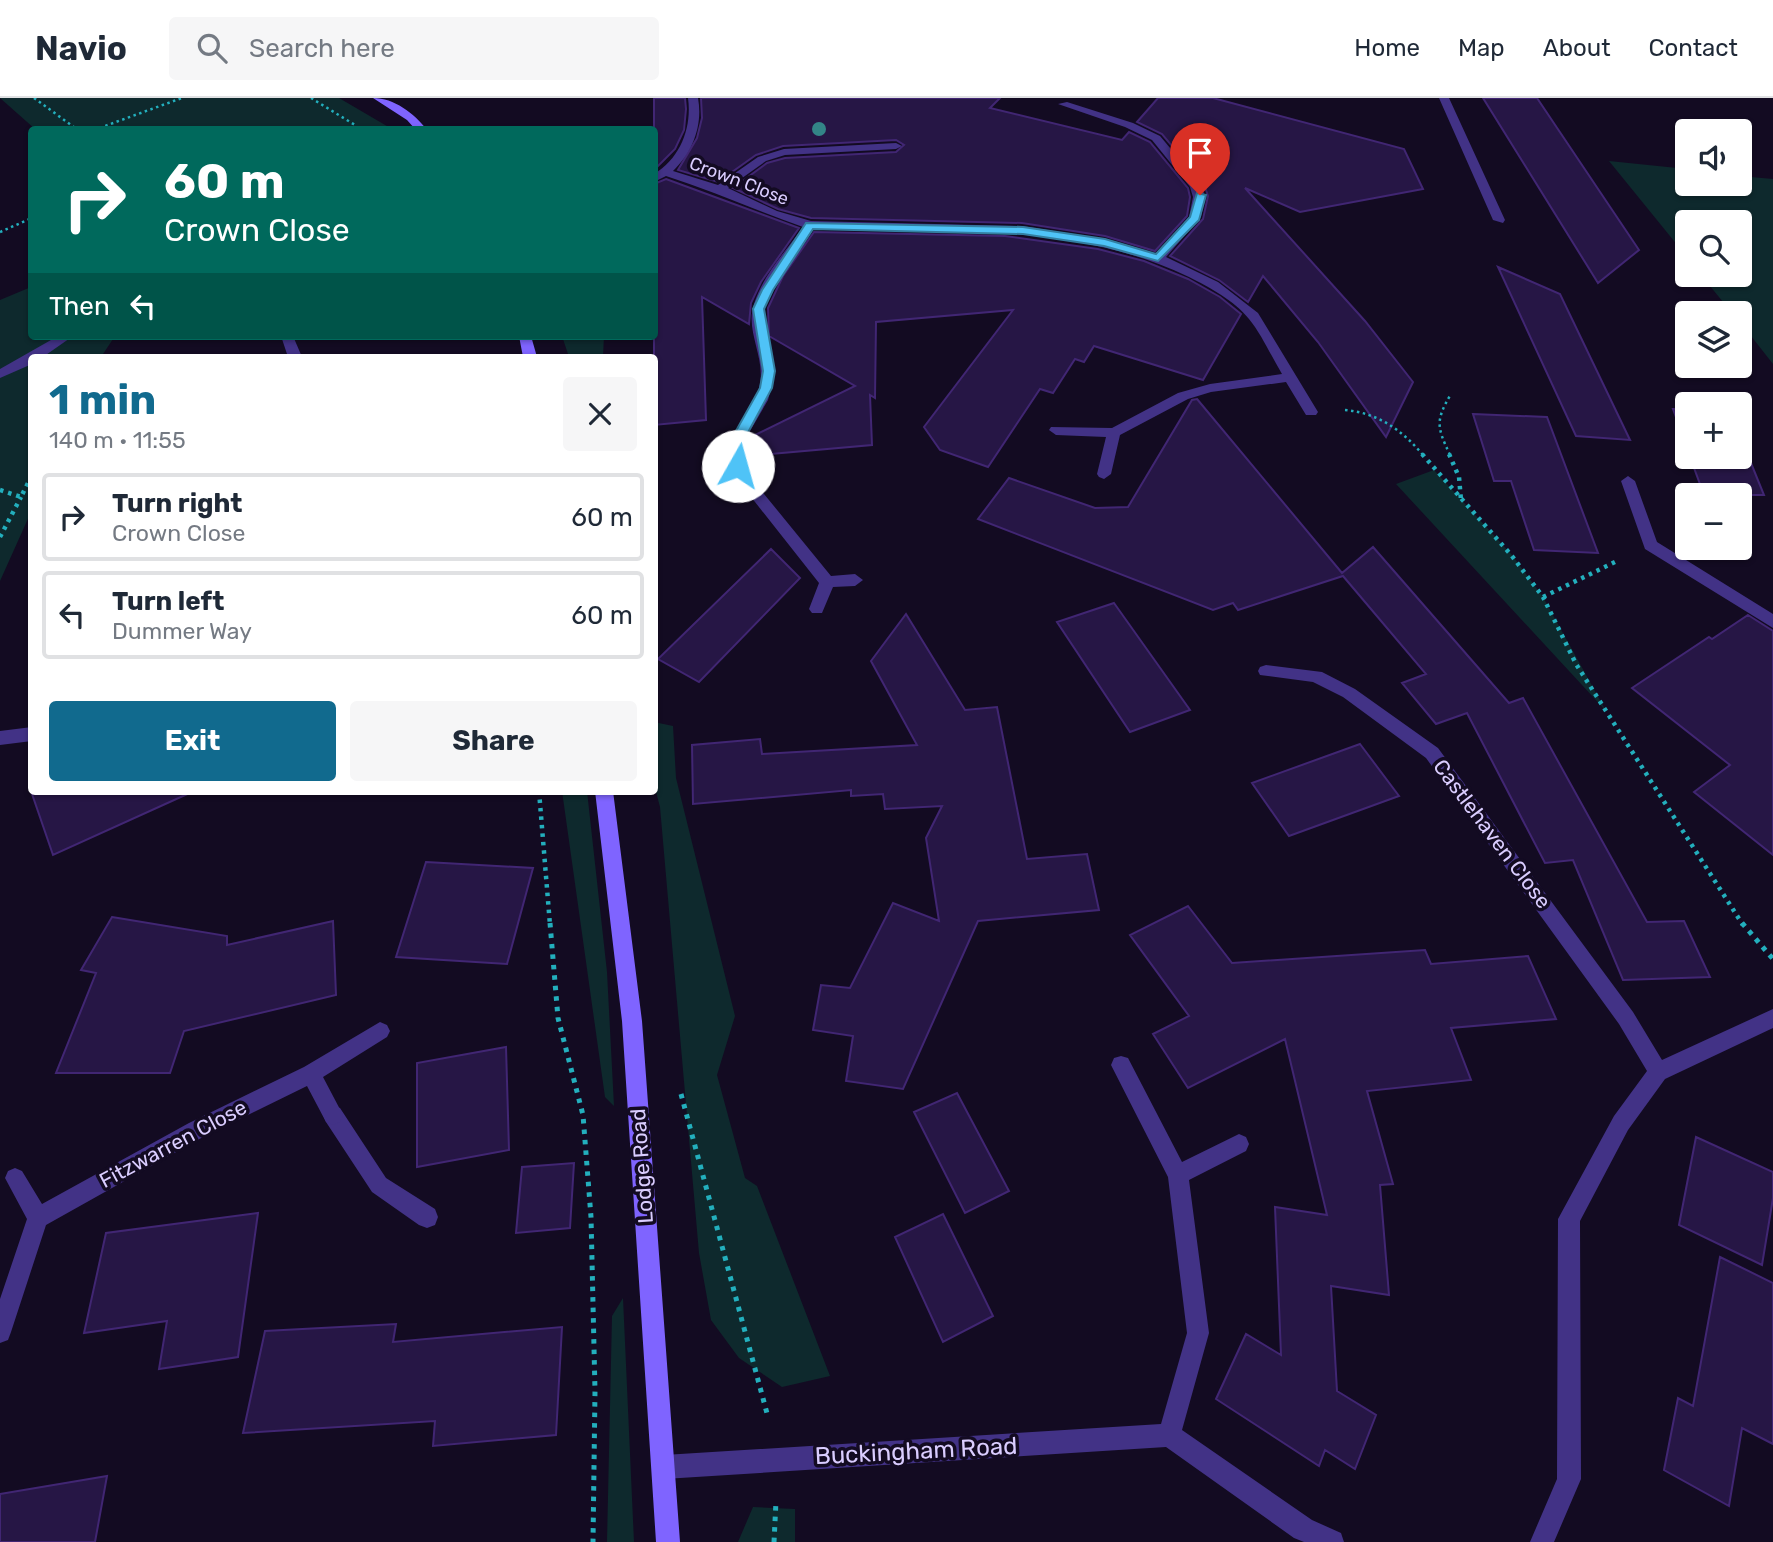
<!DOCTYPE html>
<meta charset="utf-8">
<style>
body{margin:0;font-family:Rubik,sans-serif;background:#f6f6f7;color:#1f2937;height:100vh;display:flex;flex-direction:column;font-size:26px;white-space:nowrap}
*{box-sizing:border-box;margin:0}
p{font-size:23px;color:#747a83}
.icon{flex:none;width:38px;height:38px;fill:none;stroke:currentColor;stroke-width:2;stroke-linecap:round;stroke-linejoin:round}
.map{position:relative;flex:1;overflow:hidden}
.details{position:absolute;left:28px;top:256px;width:630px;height:441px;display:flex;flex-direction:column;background:#fff;border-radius:7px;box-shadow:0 2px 5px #0004}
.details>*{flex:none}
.top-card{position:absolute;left:28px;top:28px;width:630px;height:214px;border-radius:7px;box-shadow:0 2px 5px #0004;background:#00695c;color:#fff;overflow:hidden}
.controls{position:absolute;left:1675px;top:21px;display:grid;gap:14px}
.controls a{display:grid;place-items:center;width:77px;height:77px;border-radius:7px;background:#fff;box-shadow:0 2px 5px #0004;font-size:35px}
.pin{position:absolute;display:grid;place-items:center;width:60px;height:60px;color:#fff;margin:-72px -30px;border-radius:50% 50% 50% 0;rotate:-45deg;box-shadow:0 0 7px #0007}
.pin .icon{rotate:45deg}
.me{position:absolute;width:77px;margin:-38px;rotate:7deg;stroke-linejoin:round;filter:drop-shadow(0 0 5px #0008)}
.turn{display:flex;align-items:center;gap:24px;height:147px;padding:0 21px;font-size:32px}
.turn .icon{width:91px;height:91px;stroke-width:2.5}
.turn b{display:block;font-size:49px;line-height:60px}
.then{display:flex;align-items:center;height:66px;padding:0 21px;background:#0003;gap:14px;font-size:26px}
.round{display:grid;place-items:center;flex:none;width:74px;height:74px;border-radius:7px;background:#f6f6f7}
.overview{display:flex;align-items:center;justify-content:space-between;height:119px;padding:0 21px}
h1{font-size:42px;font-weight:700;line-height:52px;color:#116a8e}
.primary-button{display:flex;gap:14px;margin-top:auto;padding:14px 21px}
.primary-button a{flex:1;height:80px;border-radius:7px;background:#116a8e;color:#fff;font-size:28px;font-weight:700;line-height:80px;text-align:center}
.primary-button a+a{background:#f6f6f7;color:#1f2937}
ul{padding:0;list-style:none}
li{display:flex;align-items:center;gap:21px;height:88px;margin:0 14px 10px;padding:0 7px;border:4px solid #e0e1e3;border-radius:7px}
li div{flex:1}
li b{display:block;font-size:26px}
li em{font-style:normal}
header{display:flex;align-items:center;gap:42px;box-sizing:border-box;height:98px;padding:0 35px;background:#fff;border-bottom:2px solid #e0e1e3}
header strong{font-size:33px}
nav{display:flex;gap:38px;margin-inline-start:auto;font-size:24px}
.search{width:490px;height:63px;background:#f6f6f7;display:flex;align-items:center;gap:18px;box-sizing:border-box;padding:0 24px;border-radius:7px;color:#747a83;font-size:26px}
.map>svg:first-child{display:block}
.green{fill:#0e292d}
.building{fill:#261645;stroke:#412673;stroke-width:2}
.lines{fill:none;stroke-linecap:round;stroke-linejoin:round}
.path-far2{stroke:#23afbd;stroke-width:2.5;stroke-dasharray:2.5 3.5;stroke-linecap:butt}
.path-far1{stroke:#23afbd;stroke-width:4.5;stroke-dasharray:3.5 5;stroke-linecap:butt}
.path{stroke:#23afbd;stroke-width:5;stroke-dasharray:4.5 6;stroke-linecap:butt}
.lane{fill:#423286;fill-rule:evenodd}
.street{fill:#423286;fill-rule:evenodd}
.secondary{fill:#7f64ff;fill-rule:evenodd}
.tree{fill:#338587}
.route{fill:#4fc3f7;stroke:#337fa1;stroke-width:2}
.labels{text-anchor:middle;stroke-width:7;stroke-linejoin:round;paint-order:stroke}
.far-street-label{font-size:18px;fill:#dacdff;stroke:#130b22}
.street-label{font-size:21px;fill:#dacdff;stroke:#130b22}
.near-street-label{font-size:24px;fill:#dacdff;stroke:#130b22}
</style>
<header>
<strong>Navio</strong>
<div class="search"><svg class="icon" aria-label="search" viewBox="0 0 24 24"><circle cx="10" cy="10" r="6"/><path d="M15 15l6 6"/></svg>Search here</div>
<nav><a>Home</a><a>Map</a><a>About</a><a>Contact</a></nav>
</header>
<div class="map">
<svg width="1773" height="1444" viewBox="0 0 1773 1444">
<rect width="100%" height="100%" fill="#130b22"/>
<path class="green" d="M0,0H339L392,31H35Z
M1609,63L1687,71V86H1740V78L1773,81V266L1740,224V215H1732L1701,177H1740V124H1687V159Z
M31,189L32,238H115L101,259H32L31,414L0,483V202Z
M562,238H604L603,259H569Z
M1434,372L1512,457L1543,499L1606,613L1396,386Z
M654,624L673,628L676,680L735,918L717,977L745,1080L757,1088L830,1278L782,1289L739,1260L711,1222L699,1155L660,709L655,690Z
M562,693H587L607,874L614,1008L605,999Z
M623,1200L634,1444H607L612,1218Z
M753,1409L795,1411V1444H738Z"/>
<path class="building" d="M654,0H685L686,11L684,32L675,51L654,72Z
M701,0H1000L990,10L1122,42L1129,34L1150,44L1188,90L1190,99L1187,118L1155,153L1105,138L1022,125L811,120L778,111L733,90L767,65L785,60L896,54L904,47L896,42L783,48L756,57L718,84L678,72L697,40L702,20Z
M1158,0H1213L1404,51L1423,91L1300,114L1245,90L1365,223L1413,284L1386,339L1318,244L1263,178L1248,204L1219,182L1170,158L1203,121L1208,98L1204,86L1162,36L1137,24Z
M1483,0H1537L1639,152L1598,185Z
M666,81L799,130L761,184L751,205L749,226L702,199L706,322L654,327V86Z
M814,134L1005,138L1098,151L1144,163L1188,181L1220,199L1241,216L1203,282L1094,248L1084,264L1075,261L1053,295L1040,291L988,369L940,352L924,329L1013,212L876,224L875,300L870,297L872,347L748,358L751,339L855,288L769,238L768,210L783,178Z
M1498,169L1560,196L1630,342L1576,338Z
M1197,301L1342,475L1373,449L1509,605L1523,600L1647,824L1684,823L1710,879L1623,882L1573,762L1545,765L1467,615L1436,626L1402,585L1426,576L1343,478L1238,512L1233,505L1213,512L978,421L1009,380L1095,410L1128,409L1192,302Z
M1673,311L1687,312V349Z
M1473,316L1547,319L1598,455L1534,452L1511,383H1494Z
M1740,338L1764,397H1704L1690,359H1740Z
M771,451L800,480L699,584L658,561Z
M1114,505L1190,612L1130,634L1057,524Z
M906,516L965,612L997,609L1027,761L1087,756L1099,812L978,823L903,991L846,983L853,938L813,932L821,887L850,890L893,805L939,823L926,740L942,708L885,711L883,696L851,698V692L693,706L692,647L760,641L762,656L917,647L871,563Z
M1748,517L1773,533V757L1694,694L1730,667L1632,590L1709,539L1712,541Z
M1360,646L1399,698L1289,738L1252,685Z
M31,693H194L53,757Z
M426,764L533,770L507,866L396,859Z
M1188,808L1232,865L1425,852L1431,866L1528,858L1556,921L1451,930L1471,982L1367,993L1393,1086L1380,1087L1389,1197L1331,1188L1337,1293L1376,1317L1355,1371L1325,1352L1319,1368L1216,1301L1246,1236L1281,1257L1275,1109L1327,1117L1285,941L1188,990L1153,936L1189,918L1130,837Z
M112,819L227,838V847L333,823L336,897L184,933L170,975H56L96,875L81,872Z
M506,949L509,1052L417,1069V965Z
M957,995L1009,1093L965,1115L914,1014Z
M1696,1039L1773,1074V1100L1762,1167L1679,1127Z
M574,1065L570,1130L516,1135L522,1069Z
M258,1115L238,1259L159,1271L167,1223L84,1235L106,1135Z
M943,1116L993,1218L943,1244L895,1139Z
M1720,1159L1773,1185V1346L1742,1330L1729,1408L1664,1372L1678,1300L1693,1308Z
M396,1226L393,1244L562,1229L556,1337L433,1348L435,1323L243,1335L265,1233Z
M107,1378L95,1444H0V1396Z"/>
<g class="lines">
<path class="path-far2" d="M34,0L78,32
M311,0L355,27
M94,32L182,0
M0,134L32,120
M1345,312C1378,315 1402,332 1423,357
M1450,357C1437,329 1435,323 1451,296"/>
<path class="path-far1" d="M1422,356L1512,458L1543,499L1576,566L1743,827
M1449,356L1459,379L1461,402
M0,392L21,399L32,377
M0,439L21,399
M1543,499L1617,463
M539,693L550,827"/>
<path class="path" d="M550,825L558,920L583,1017L591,1119L595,1293L593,1444
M1742,825L1773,861
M681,996L768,1319
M774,1444L776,1403"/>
<path class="lane" d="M58,238H73L43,259H32V266L0,280V271Z
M333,1007L340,1010L386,1080L435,1111L438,1119L435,1127L427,1130L419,1127L372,1094L326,1024L323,1017L326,1010Z"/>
<path class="street" d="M688,0H698C703,27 693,54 673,73L718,87L758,59L784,51L896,45L902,48L896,51L785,57L766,63L728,90L777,113L811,123L1022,128L1105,141L1156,156L1189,119L1193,99L1190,89L1152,42L1125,29L1058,6L1067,4L1133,25L1160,38L1202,88L1205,99L1201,119L1166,159L1218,184L1258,215L1318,314L1316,317H1306L1286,284L1211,294L1188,301L1120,337L1111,376L1104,381L1099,379L1097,376L1106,339L1056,337L1049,332L1051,329L1112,330L1178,295L1210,286L1282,276C1271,258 1262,237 1249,221C1235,203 1209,189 1189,179C1073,123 939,134 813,131L781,177L765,209V229L774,279L768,302L750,333L745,355L751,380L831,478L855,476L863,482L855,488L833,489L822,515H812L809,511L819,485L740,385C715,341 752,325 760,286C765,258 745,233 754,206C763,177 786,153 803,129C757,113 713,93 666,78L654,84V76C681,60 692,29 688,0Z
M1439,0H1449L1505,122L1503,125L1493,122Z
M281,238H293L302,259H288Z
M1628,378L1635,383L1657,444L1773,516V530L1645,451L1621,383Z
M1266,567L1322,574L1355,591L1438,650L1633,914L1662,962L1773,911V930L1665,981L1628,1032L1580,1123L1581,1381L1554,1444H1530L1557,1381L1558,1121L1614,1018L1647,973L1619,926L1426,660L1343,599L1313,584L1260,577L1258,573L1260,569Z
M32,629V643L0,647V633Z
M380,924L387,927L390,933L387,939L323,979L343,1017L340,1024L333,1027L326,1024L307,988L203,1039L46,1127L11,1234L8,1242L0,1245V1201L27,1121L5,1080L8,1073L15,1070L22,1073L42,1106L189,1025L304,969Z
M1121,958L1128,960L1182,1064L1239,1036L1246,1039L1249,1046L1246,1053L1189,1082L1209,1235L1182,1332L1312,1422L1341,1435L1344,1444H1304L1294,1440L1166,1349L664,1381L656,1377L652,1369L656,1361L664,1357L1161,1326L1187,1235L1168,1079L1111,967L1114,960Z"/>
<path class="secondary" d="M373,0C394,0 414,15 427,32H416L407,22Z
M519,238H531L537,259H523Z
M595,693H613L642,923L680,1444H656L622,923Z"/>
</g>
<circle class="tree" cx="819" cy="31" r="7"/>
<path class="route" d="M1197,95L1206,97L1199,122L1158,163L1104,148L1023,136L813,131L773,192L764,211L775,273L772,290L745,340L744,368L738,373L731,368L732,340L760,290L763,273L753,211L762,192L806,125L1023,129L1105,141L1156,156L1190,119Z"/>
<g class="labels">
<g class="far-street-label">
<text transform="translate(739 83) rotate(21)" y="6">Crown Close</text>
</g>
<g class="street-label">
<text transform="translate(1492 736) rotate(53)" y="7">Castlehaven Close</text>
<text transform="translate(173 1046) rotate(-28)" y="7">Fitzwarren Close</text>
<text transform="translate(642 1068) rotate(-94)" y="7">Lodge Road</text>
</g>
<g class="near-street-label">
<text transform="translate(916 1353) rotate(-3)" y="8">Buckingham Road</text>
</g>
</g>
</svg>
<div class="controls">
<a><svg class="icon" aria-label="sound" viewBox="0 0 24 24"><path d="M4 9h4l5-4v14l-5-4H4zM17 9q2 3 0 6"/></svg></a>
<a><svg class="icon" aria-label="search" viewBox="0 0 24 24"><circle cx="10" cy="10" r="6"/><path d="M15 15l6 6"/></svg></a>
<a><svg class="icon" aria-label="layers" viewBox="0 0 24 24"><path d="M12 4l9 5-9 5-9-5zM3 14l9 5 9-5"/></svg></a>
<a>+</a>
<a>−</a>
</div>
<div class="pin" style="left:1200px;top:97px;background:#d93025"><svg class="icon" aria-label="arrive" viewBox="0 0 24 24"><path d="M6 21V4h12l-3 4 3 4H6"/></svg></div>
<svg class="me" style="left:738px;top:368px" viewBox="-20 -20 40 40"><circle r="19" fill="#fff"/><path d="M0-13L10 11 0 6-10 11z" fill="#4fc3f7"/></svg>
<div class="top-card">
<div class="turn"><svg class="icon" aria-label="right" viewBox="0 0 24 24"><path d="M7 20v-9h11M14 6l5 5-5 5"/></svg><div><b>60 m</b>Crown Close</div></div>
<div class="then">Then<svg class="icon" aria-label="left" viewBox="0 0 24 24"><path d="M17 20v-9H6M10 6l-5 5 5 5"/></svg></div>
</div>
<section class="details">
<div class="overview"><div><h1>1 min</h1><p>140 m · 11:55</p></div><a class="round"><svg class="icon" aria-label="close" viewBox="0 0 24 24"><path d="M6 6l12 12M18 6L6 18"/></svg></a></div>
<ul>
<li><svg class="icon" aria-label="right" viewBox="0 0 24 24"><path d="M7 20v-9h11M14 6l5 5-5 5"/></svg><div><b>Turn right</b><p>Crown Close</p></div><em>60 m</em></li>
<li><svg class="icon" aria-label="left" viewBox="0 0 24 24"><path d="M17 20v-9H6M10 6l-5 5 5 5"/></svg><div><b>Turn left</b><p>Dummer Way</p></div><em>60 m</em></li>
</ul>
<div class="primary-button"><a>Exit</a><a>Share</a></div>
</section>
</div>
